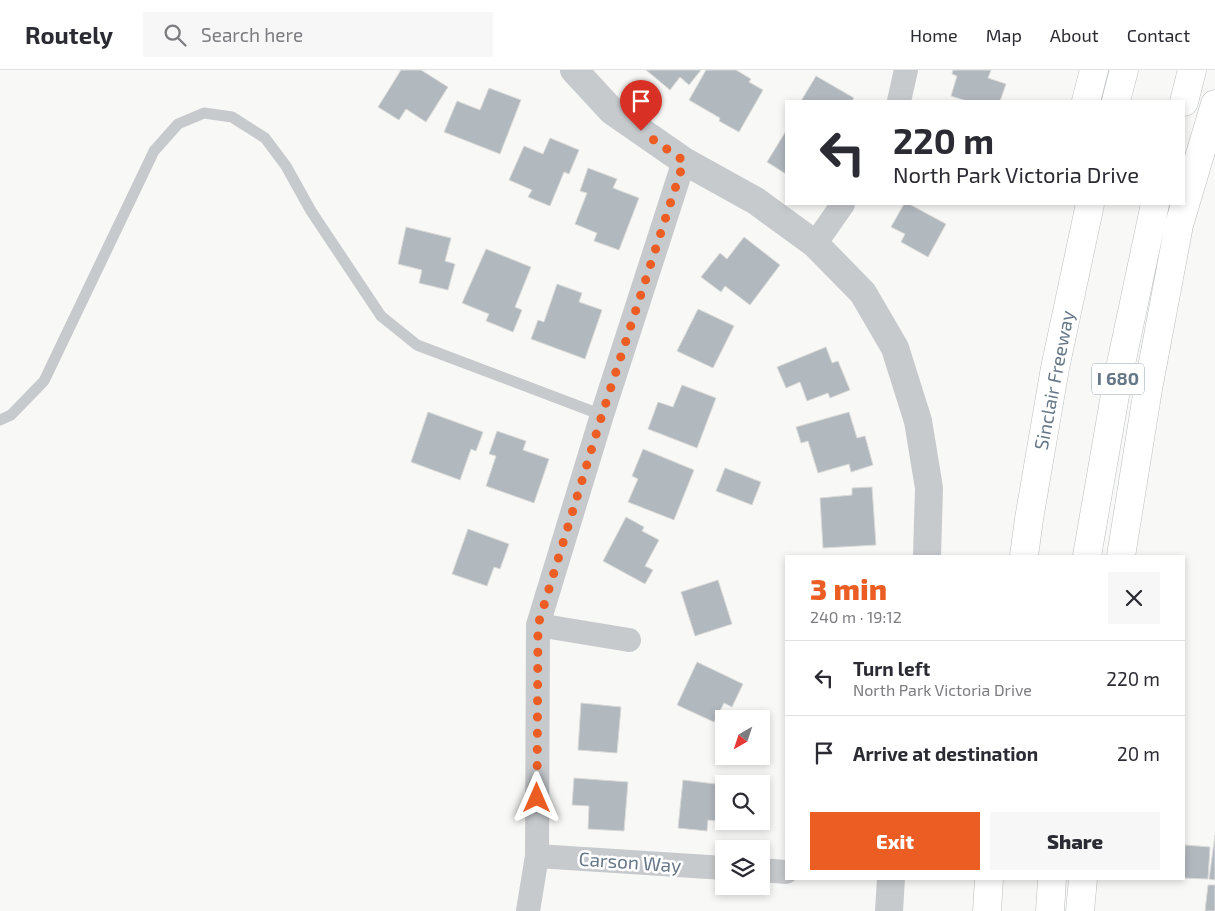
<!DOCTYPE html>
<meta charset="utf-8">
<style>
body{margin:0;font-family:"Exo 2",sans-serif;background:#f7f7f7;color:#2b2b33;height:100vh;display:flex;flex-direction:column;font-size:19px;white-space:nowrap}
*{box-sizing:border-box;margin:0}
p{font-size:16px;color:#7c7c81}
.icon{flex:none;width:28px;height:28px;fill:none;stroke:currentColor;stroke-width:2;stroke-linecap:round;stroke-linejoin:round}
.map{position:relative;flex:1;overflow:hidden}
.side{position:absolute;left:785px;top:485px;width:400px;height:325px;display:flex;flex-direction:column;background:#fff;border-radius:0px;box-shadow:0 2px 8px #0003}
.side>*{flex:none}
.guide{position:absolute;left:785px;top:30px;width:400px;height:105px;border-radius:0px;box-shadow:0 2px 8px #0003;background:#fff;color:#2b2b33;overflow:hidden}
.needle{width:32px;rotate:219deg}
.tools{position:absolute;left:715px;top:640px;display:grid;gap:10px}
.tools a{display:grid;place-items:center;width:55px;height:55px;border-radius:0px;background:#fff;box-shadow:0 2px 8px #0003;font-size:25px}
.pin{position:absolute;display:grid;place-items:center;width:42px;height:42px;color:#fff;margin:-51px -21px;border-radius:50% 50% 50% 0;rotate:-45deg;box-shadow:0 0 5px #0007}
.pin .icon{rotate:45deg}
.me{position:absolute;width:55px;margin:-28px;rotate:0deg;stroke-linejoin:round;filter:drop-shadow(0 0 4px #0008)}
.turn{display:flex;align-items:center;gap:18px;height:105px;padding:0 25px;font-size:22px}
.turn .icon{width:65px;height:65px;stroke-width:2.5}
.turn b{display:block;font-size:35px;line-height:42px}
.round{display:grid;place-items:center;flex:none;width:52px;height:52px;border-radius:0px;background:#f7f7f7}
.summary{display:flex;align-items:center;justify-content:space-between;height:85px;padding:0 25px}
h1{font-size:30px;font-weight:800;line-height:38px;color:#eb5d23}
.cta{display:flex;gap:10px;margin-top:auto;padding:10px 25px}
.cta a{flex:1;height:58px;border-radius:0px;background:#eb5d23;color:#fff;font-size:20px;font-weight:800;line-height:58px;text-align:center}
.cta a+a{background:#f7f7f7;color:#2b2b33}
ul{padding:0;list-style:none}
li{display:flex;align-items:center;gap:15px;height:75px;padding:0 25px;border-top:1px solid #e1e1e2}
li div{flex:1}
li b{display:block;font-size:19px}
li em{font-style:normal}
header{display:flex;align-items:center;gap:30px;box-sizing:border-box;height:70px;padding:0 25px;background:#fff;border-bottom:1px solid #e1e1e2}
header strong{font-size:24px}
nav{display:flex;gap:28px;margin-inline-start:auto;font-size:18px}
.search{width:350px;height:45px;background:#f7f7f7;display:flex;align-items:center;gap:12px;box-sizing:border-box;padding:0 18px;border-radius:0px;color:#7c7c81;font-size:19px}
.map>svg:first-child{display:block}
.building{fill:#b1b8be;stroke:#dadad8}
.lines{fill:none;stroke-linecap:round;stroke-linejoin:round}
.motorway-casing{stroke:#babec1;stroke-width:29}
.service{stroke:#c6cacd;stroke-width:11}
.minor{stroke:#c6cacd;stroke-width:24}
.tertiary{stroke:#c6cacd;stroke-width:28}
.motorway{stroke:#fff;stroke-width:28}
.route{stroke:#eb5d23;stroke-width:9;stroke-dasharray:0 16.2}
.labels{text-anchor:middle;stroke-width:5;stroke-linejoin:round;paint-order:stroke}
.shield{fill:#fff;stroke:#94a0ac;stroke-width:1}
.shield-label{font-size:18px;font-weight:bold;fill:#678}
.street-label{font-size:19px;fill:#678;stroke:#fff}
</style>
<header>
<strong>Routely</strong>
<div class="search"><svg class="icon" aria-label="search" viewBox="0 0 24 24"><circle cx="10" cy="10" r="6"/><path d="M15 15l6 6"/></svg>Search here</div>
<nav><a>Home</a><a>Map</a><a>About</a><a>Contact</a></nav>
</header>
<div class="map">
<svg width="1215" height="841" viewBox="0 0 1215 841">
<rect width="100%" height="100%" fill="#f8f8f6"/>
<path class="building" d="M401,0H421L448,17L426,52L406,39L399,50L378,37Z
M646,0H701L689,15L680,7L670,20Z
M706,0H736L751,9L749,12L763,20L739,62L719,51L720,48L689,30Z
M953,0H991L988,8L1006,14L1000,31H967L951,26L957,6L952,4Z
M816,6L854,28L852,31H801Z
M489,18L521,30L500,84L444,62L457,31L480,40Z
M786,61V104L767,92Z
M550,68L579,80L569,104L564,102L550,136L528,127L532,120L509,110L524,76L543,84Z
M588,98L617,109L613,118L639,128L619,180L594,171L597,163L575,154L587,123L580,121Z
M904,134H909L946,154L928,187L901,172L905,164L891,157Z
M406,157L451,168L445,191L455,194L448,220L419,213L422,200L398,194Z
M744,167L780,195L750,235L725,216L721,222L701,207L720,183L727,189Z
M486,179L531,197L515,237L522,240L513,262L486,251L489,244L462,233Z
M557,214L582,223L579,232L602,240L585,289L531,269L538,250L544,252Z
M698,239L734,256L713,298L677,281Z
M826,277L832,293L838,291L850,320L830,328L828,323L807,331L800,312L786,318L777,297Z
M682,315L716,328L697,378L648,359L658,332L673,337Z
M428,342L483,362L476,381L471,379L460,410L411,392Z
M849,342L857,368L865,366L873,395L851,402L849,394L818,403L808,371L801,373L796,357Z
M497,361L526,371L523,380L549,389L534,433L486,416L496,386L489,384Z
M643,379L694,400L674,450L628,432L638,409L632,406Z
M725,398L761,412L752,435L716,421Z
M872,417L876,475L823,478L820,428L852,425V418Z
M626,447L644,457L642,461L659,470L645,496L653,500L645,514L603,491Z
M468,459L509,474L500,499L494,497L487,516L452,504Z
M718,510L732,554L695,566L681,522Z
M697,592L743,614L732,637L724,633L714,652L677,635Z
M581,633L621,637L617,683L578,680Z
M574,708L628,712L624,761L588,759L589,736L572,735Z
M683,710L724,715V751L727,752L708,750L707,761L678,758Z
M1215,765V810L1209,809Z
M1185,775L1210,777L1208,809L1184,808Z
M1208,815H1215V841H1205Z"/>
<g class="lines">
<defs>
<path id="motorway" d="M1086,31L1094,0
M1116,31L1124,0
M1184,32L1192,0
M1024,486L1029,449L1055,298L1090,134
M1087,486L1118,308L1155,134
M1121,486L1148,319L1179,155L1215,34
M987,841L989,809
M1050,841L1052,809
M1080,841L1083,809"/>
</defs>
<use href="#motorway" class="motorway-casing"/>
<path class="service" d="M0,350L11,345L44,311L154,81L178,54L204,43L232,47L265,68L286,96L311,141L381,246L417,275L602,345"/>
<path class="minor" d="M899,31L906,0
M815,174L843,134
M538,555L629,570
M537,786L724,798
M761,800L786,802
M528,841L537,786L538,555L602,345L684,91"/>
<path class="tertiary" d="M574,0L612,41L684,91L756,131L815,174L863,223L895,278L918,351L929,418L927,486
M889,841L891,809"/>
<use href="#motorway" class="motorway"/>
</g>
<g class="lines">
<path class="route" d="M537,728L538,555L602,345L684,91L641,61"/>
</g>
<g class="labels">
<rect class="shield" x="1092" y="293.5" width="52" height="31" rx="4"/>
<g class="shield-label">
<text x="1118" y="315">I 680</text>
</g>
<g class="street-label">
<text transform="translate(1054 310) rotate(-79)" y="7">Sinclair Freeway</text>
<text transform="translate(630 792) rotate(4)" y="7">Carson Way</text>
</g>
</g>
</svg>
<div class="tools">
<a><svg class="needle" viewBox="-14 -14 28 28"><path d="M0-13l5 13h-10z" fill="#e53935"/><path d="M0 13l5-13h-10z" fill="#7c7c81"/></svg></a>
<a><svg class="icon" aria-label="search" viewBox="0 0 24 24"><circle cx="10" cy="10" r="6"/><path d="M15 15l6 6"/></svg></a>
<a><svg class="icon" aria-label="layers" viewBox="0 0 24 24"><path d="M12 4l9 5-9 5-9-5zM3 14l9 5 9-5"/></svg></a>
</div>
<div class="pin" style="left:641px;top:61px;background:#d93025"><svg class="icon" aria-label="arrive" viewBox="0 0 24 24"><path d="M6 21V4h12l-3 4 3 4H6"/></svg></div>
<svg class="me" style="left:537px;top:728px" viewBox="-20 -20 40 40"><path d="M0-17L14 15 0 8-14 15z" fill="#eb5d23" stroke="#fff" stroke-width="4"/></svg>
<div class="guide">
<div class="turn"><svg class="icon" aria-label="left" viewBox="0 0 24 24"><path d="M17 20v-9H6M10 6l-5 5 5 5"/></svg><div><b>220 m</b>North Park Victoria Drive</div></div>
</div>
<section class="side">
<div class="summary"><div><h1>3 min</h1><p>240 m · 19:12</p></div><a class="round"><svg class="icon" aria-label="close" viewBox="0 0 24 24"><path d="M6 6l12 12M18 6L6 18"/></svg></a></div>
<ul>
<li><svg class="icon" aria-label="left" viewBox="0 0 24 24"><path d="M17 20v-9H6M10 6l-5 5 5 5"/></svg><div><b>Turn left</b><p>North Park Victoria Drive</p></div><em>220 m</em></li>
<li><svg class="icon" aria-label="arrive" viewBox="0 0 24 24"><path d="M6 21V4h12l-3 4 3 4H6"/></svg><div><b>Arrive at destination</b></div><em>20 m</em></li>
</ul>
<div class="cta"><a>Exit</a><a>Share</a></div>
</section>
</div>
